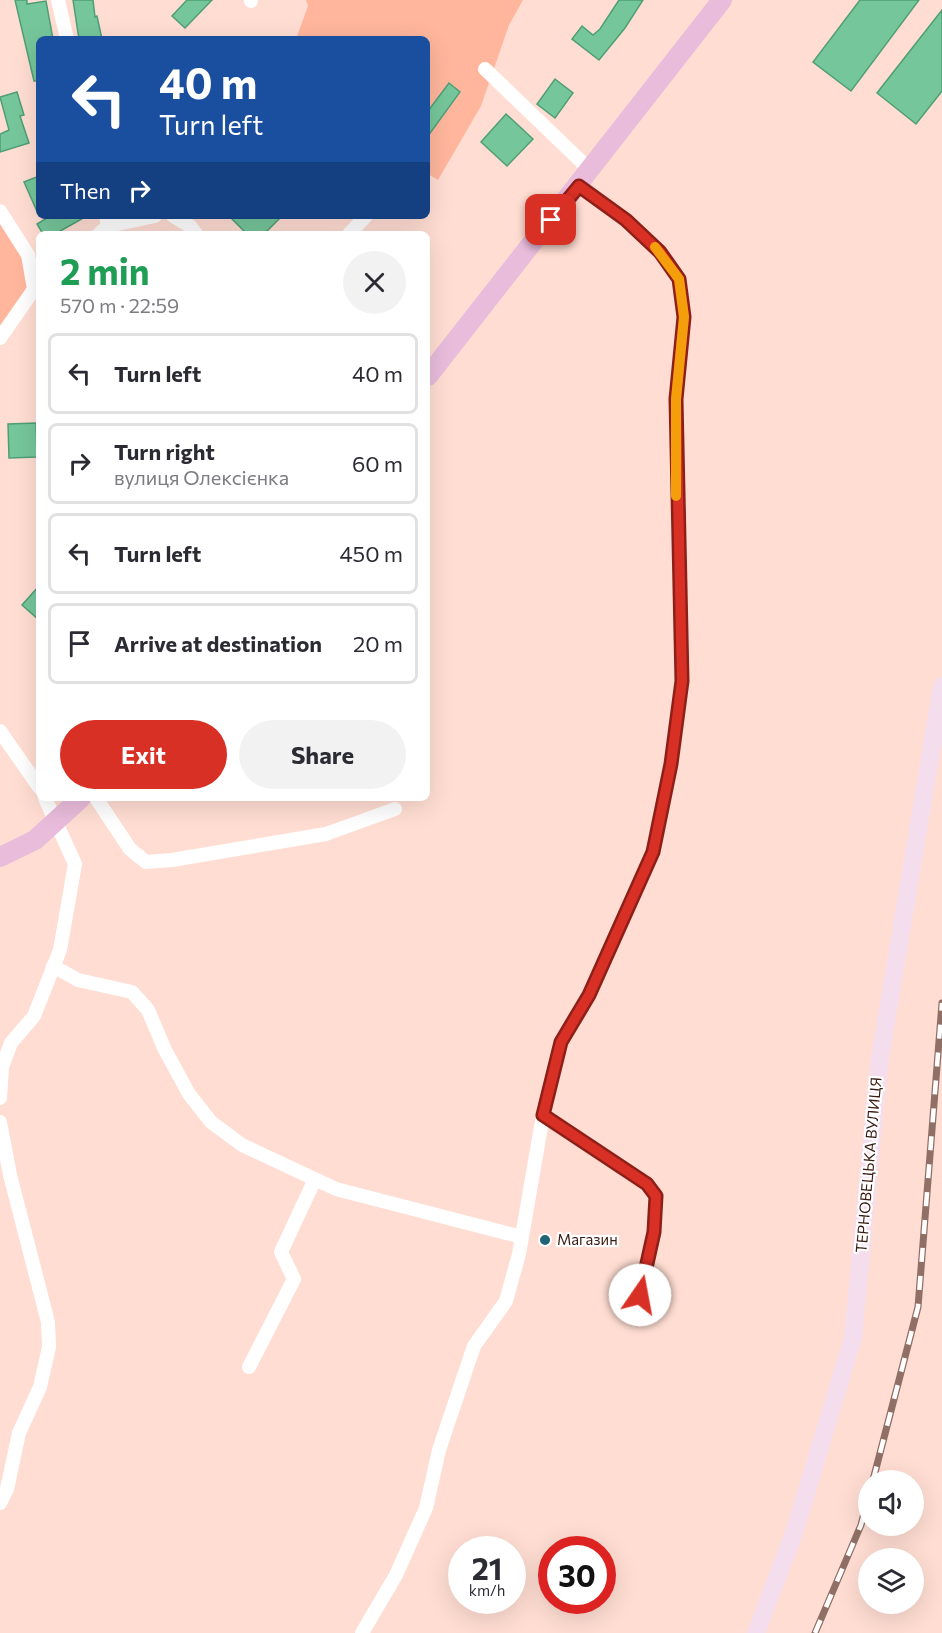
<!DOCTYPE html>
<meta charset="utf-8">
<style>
body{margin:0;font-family:Commissioner,sans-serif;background:#f2f2f3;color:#2b2b33;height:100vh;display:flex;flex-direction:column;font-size:22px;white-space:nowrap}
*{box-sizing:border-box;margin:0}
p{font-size:20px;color:#7c7c81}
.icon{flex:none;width:33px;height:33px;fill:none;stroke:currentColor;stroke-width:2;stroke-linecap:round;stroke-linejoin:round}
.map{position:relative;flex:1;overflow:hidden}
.sheet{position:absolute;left:36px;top:231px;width:394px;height:570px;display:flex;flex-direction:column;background:#fff;border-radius:9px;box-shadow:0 6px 24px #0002}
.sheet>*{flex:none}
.hud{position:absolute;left:36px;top:36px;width:394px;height:183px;border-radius:9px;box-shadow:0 6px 24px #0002;background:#1a4fa0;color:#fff;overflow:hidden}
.buttons{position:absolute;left:858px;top:1470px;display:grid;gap:12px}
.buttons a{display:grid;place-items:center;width:66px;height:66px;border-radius:50%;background:#fff;box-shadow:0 6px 24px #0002;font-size:30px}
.speed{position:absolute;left:448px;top:1536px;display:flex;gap:12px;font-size:30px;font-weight:700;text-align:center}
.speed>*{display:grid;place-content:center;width:78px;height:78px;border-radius:50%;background:#fff;box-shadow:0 6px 24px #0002;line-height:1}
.speed small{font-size:15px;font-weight:400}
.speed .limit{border:9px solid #d22;background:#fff;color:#111}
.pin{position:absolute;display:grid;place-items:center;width:51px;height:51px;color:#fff;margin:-26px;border-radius:12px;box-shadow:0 3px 9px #0006}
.me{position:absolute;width:66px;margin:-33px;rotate:12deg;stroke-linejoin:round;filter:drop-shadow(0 0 4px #0008)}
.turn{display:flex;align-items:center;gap:21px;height:126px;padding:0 24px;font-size:27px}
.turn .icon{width:78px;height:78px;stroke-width:2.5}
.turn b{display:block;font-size:42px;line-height:51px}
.then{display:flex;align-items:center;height:57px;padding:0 24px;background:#0003;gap:12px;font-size:22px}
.round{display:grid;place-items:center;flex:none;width:63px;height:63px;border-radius:32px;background:#f2f2f3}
.summary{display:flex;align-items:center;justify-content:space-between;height:102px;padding:0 24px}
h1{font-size:36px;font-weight:700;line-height:45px;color:#1e9e55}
.cta{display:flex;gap:12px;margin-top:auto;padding:12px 24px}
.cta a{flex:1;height:69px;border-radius:36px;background:#d93025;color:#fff;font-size:24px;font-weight:700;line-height:69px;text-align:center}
.cta a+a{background:#f2f2f3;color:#2b2b33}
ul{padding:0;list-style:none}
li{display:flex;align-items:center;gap:18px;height:81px;margin:0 12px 9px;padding:0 12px;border:3px solid #e1e1e2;border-radius:9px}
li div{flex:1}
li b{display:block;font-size:22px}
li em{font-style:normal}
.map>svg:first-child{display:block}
.green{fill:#ffb69d}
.building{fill:#76c69b;stroke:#4f9f76;stroke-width:1.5}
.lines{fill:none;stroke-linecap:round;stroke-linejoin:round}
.street{stroke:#fff;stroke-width:14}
.secondary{stroke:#f4dded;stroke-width:18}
.primary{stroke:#e9bcdb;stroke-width:20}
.rail-casing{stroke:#907066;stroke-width:7}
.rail{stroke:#fff;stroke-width:4.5;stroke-dasharray:14;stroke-linecap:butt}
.route-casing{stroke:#8d1f18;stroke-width:15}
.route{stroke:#d93025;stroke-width:10}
.slow{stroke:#f59e0b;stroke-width:10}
.poi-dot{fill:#206476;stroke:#fff;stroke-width:2}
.labels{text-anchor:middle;stroke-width:4.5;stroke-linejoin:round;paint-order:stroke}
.street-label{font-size:15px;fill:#3a1c12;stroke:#fff}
.poi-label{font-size:15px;fill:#3a1c12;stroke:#fff;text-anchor:start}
</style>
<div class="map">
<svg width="942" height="1633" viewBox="0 0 942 1633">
<rect width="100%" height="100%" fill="#ffddd2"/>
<path class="green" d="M306,0H523L509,25L481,106L438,180L428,174V39H296L308,6Z
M0,207L30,257L28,288L0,342Z"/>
<path class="building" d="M15,0H27V4L46,1L53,39H39V81H34Z
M73,0H93L95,17L97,16L102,39H79Z
M187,0H212L185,28L172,16Z
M619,0H643L625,28L599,60L572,39L582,26L593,35L600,29Z
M860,0H919L851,91L813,62Z
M942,10V91L916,124L877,93Z
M555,79L573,93L555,118L537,104Z
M449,83L460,92L428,136V111Z
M17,92L24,115L20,116L29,143L0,152V134L9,130L0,97Z
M506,114L533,139L507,166L481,142Z
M39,176V216L24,182Z
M50,216H87L55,234H43L37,224Z
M229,216H282L264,234H247Z
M36,423L37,457L9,458L8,424Z
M39,586V620L22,605Z"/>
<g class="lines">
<path class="street" d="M58,0L67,39
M251,0V1
M485,69L590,170
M0,211L28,255L34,289
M173,216L190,226L196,234
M108,226L155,216
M99,234L108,226L106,216
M349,234L366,216
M0,338L39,282
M0,731L39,787
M96,798L130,849L146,862L172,860L326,834L395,809
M53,966L78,980L132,992L148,1010L165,1050L189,1094L211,1122L242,1145L336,1189L522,1237
M0,1098L2,1067L11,1043L34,1016L60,950L75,864L45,798
M543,1115L647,1184L656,1196L654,1232L635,1316
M0,1122L10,1175L48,1322L49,1347L40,1387L19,1433L7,1489L0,1503
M249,1367L294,1279L281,1252L315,1179
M362,1633L396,1575L426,1508L439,1450L474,1346L506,1301L519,1254L543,1115L561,1042L589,995L653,852L671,764L682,681L676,399L684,317L679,279L660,252L626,220L579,186"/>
<path class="secondary" d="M756,1633L794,1533L853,1338L879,1064L942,686"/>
<path class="primary" d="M428,376L722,0
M0,857L35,840L81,798"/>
<defs>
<path id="rail" d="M873,1480L918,1307L942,1003
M815,1633L861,1525L868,1498"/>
</defs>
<use href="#rail" class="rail-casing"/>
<use href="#rail" class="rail"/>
</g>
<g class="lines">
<defs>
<path id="route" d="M551,220L579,186L626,220L660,252L679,279L684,317L676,399L682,681L671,764L653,852L589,995L561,1042L543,1115L647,1184L656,1196L654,1232L640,1295"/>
</defs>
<use href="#route" class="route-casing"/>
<use href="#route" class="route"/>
<path class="slow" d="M655,247L679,279L684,317L676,399V496"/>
</g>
<circle class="poi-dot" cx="545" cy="1240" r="6"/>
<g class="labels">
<g class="street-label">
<text transform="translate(869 1165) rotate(-85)" y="5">ТЕРНОВЕЦЬКА ВУЛИЦЯ</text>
</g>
<g class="poi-label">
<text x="557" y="1245">Магазин</text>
</g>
</g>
</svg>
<div class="buttons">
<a><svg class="icon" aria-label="sound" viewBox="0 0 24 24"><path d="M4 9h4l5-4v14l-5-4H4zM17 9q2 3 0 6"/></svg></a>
<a><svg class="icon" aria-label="layers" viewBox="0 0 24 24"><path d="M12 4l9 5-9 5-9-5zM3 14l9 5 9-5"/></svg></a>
</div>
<div class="speed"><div>21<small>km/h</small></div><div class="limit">30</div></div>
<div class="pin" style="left:551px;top:220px;background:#d93025"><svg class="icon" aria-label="arrive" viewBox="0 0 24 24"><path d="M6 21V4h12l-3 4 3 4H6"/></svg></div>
<svg class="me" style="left:640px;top:1295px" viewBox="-20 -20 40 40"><circle r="19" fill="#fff"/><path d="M0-13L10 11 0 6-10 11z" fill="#d93025"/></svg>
<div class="hud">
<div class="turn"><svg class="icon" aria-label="left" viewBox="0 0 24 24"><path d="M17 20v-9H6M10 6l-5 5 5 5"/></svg><div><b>40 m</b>Turn left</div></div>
<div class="then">Then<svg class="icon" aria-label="right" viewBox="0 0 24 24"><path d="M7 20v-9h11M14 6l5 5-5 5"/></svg></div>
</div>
<section class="sheet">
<div class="summary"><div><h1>2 min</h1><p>570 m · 22:59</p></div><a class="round"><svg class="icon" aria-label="close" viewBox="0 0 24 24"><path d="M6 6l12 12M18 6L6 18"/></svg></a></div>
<ul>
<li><svg class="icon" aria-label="left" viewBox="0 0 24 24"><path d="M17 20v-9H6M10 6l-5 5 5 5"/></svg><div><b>Turn left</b></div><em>40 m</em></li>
<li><svg class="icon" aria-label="right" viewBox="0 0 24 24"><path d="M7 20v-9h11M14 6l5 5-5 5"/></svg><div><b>Turn right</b><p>вулиця Олексієнка</p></div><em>60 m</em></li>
<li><svg class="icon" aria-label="left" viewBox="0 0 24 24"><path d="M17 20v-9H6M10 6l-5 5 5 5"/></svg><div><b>Turn left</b></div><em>450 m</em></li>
<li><svg class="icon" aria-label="arrive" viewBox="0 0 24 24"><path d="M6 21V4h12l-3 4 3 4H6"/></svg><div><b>Arrive at destination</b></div><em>20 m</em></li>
</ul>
<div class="cta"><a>Exit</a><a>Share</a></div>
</section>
</div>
